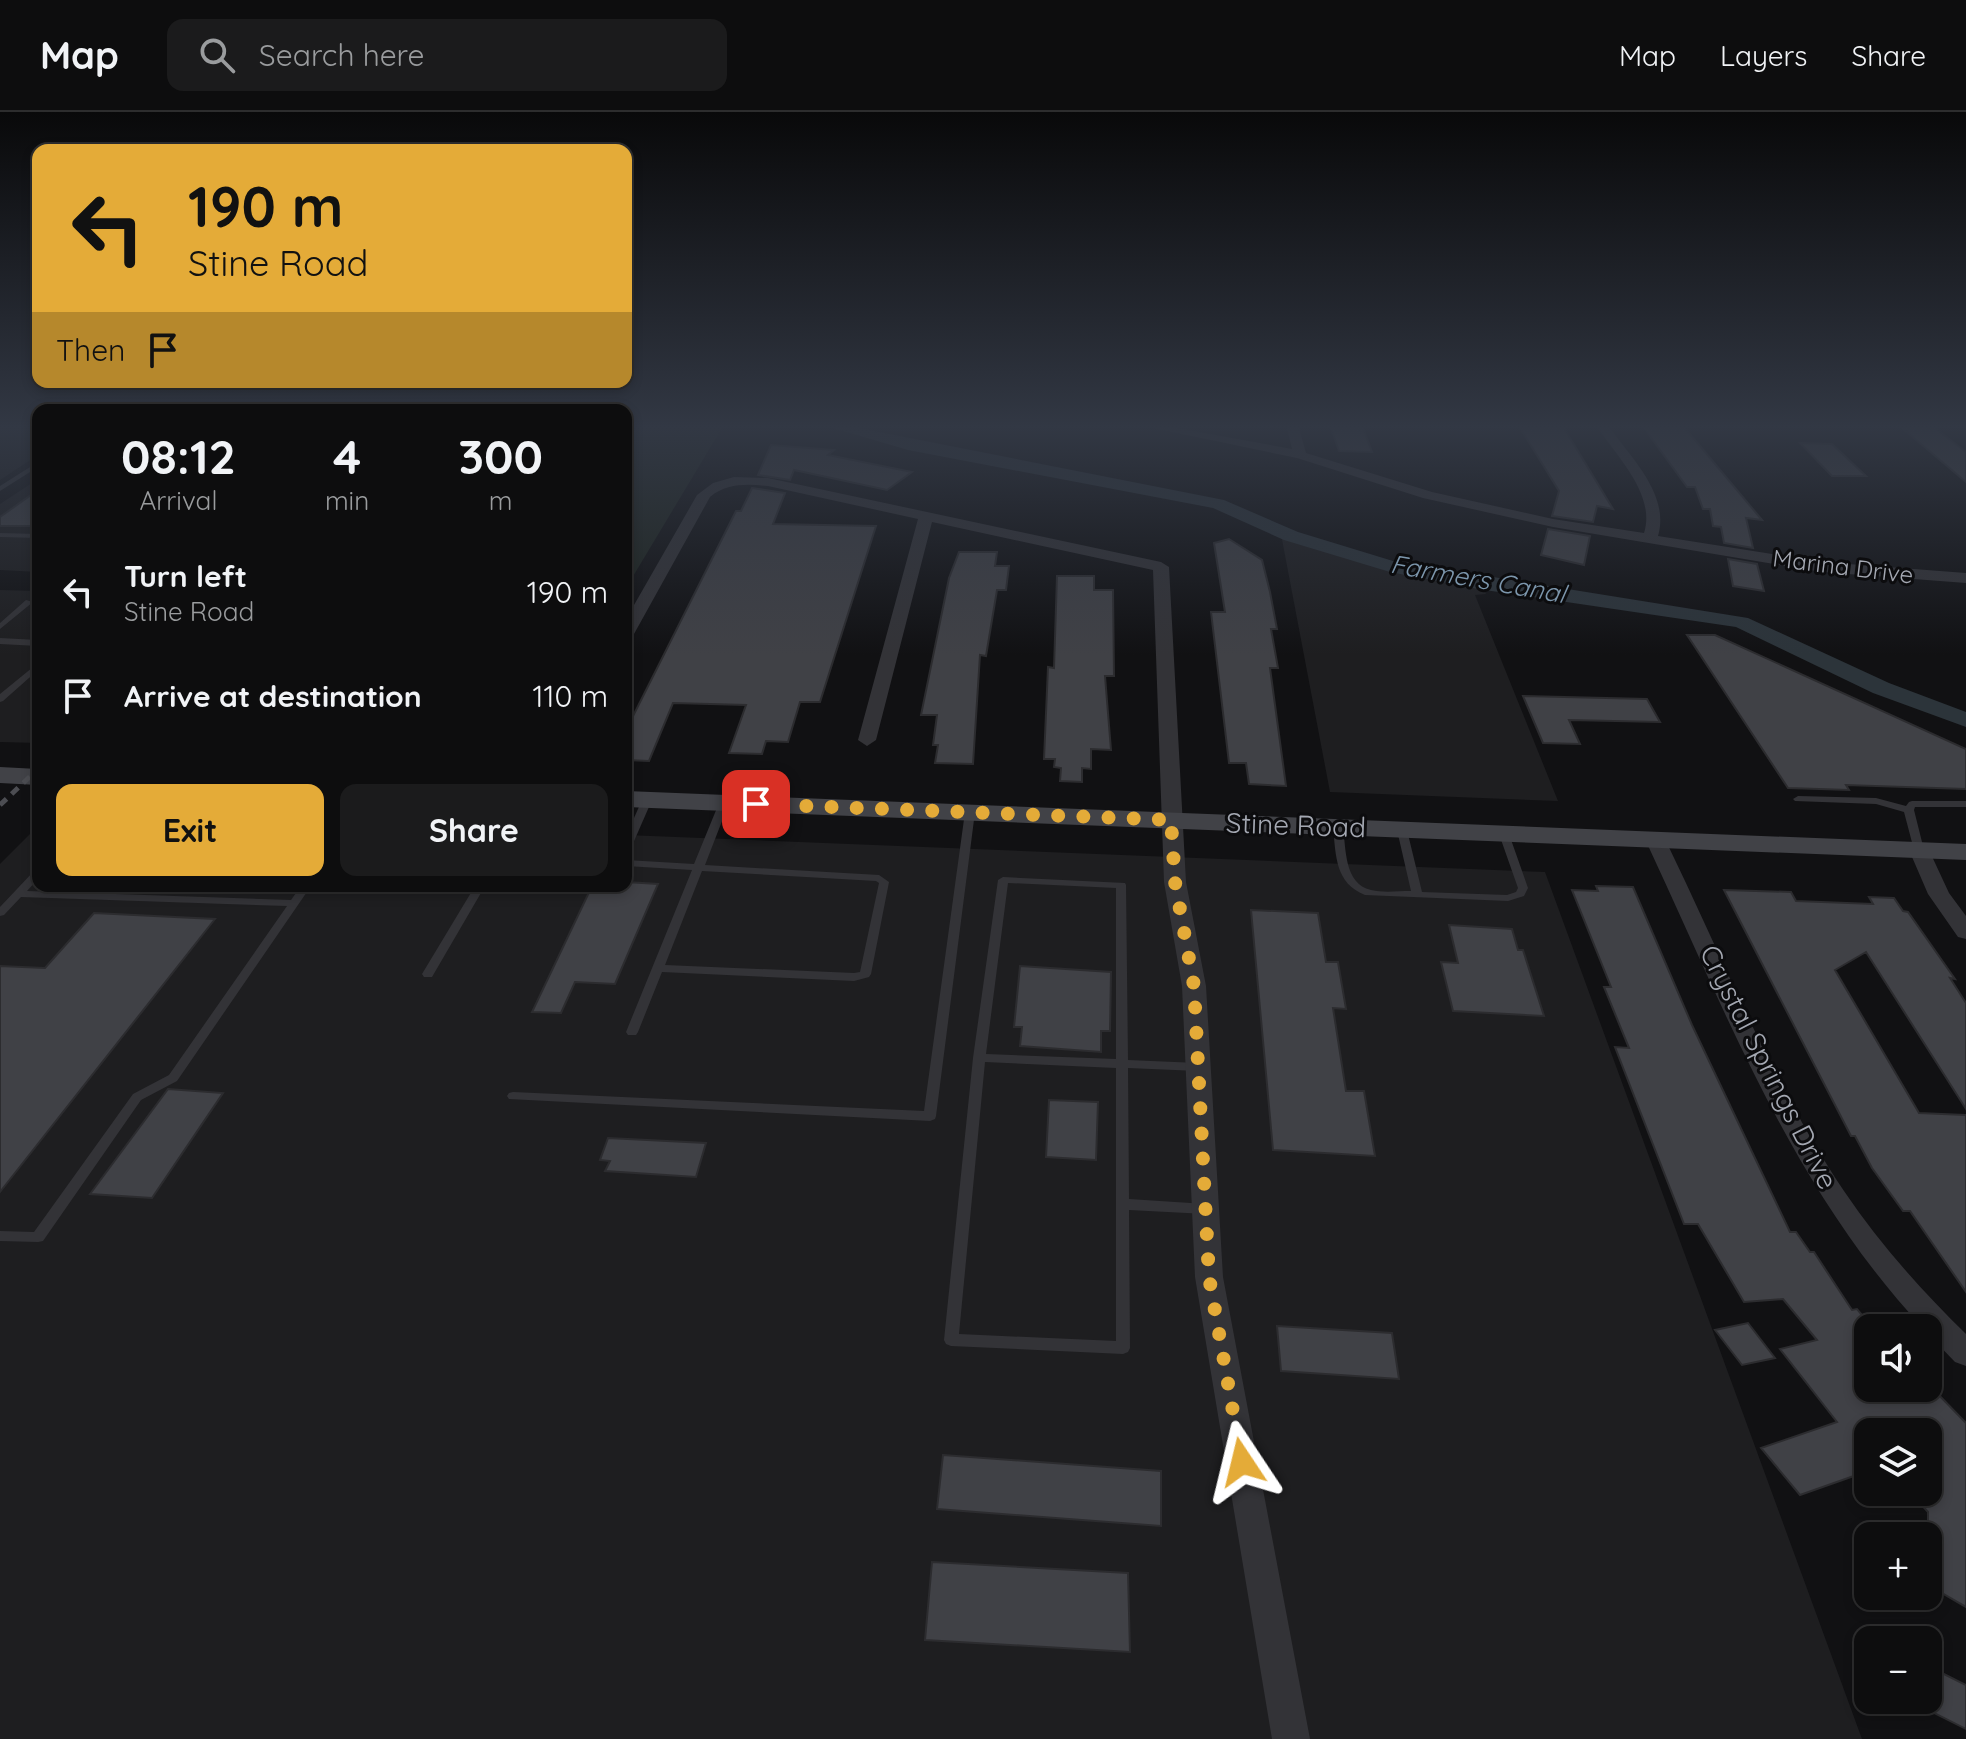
<!DOCTYPE html>
<meta charset="utf-8">
<style>
body{margin:0;font-family:Quicksand,sans-serif;background:#1b1b1c;color:#f1f3f6;height:100vh;display:flex;flex-direction:column;font-size:30px;white-space:nowrap}
*{box-sizing:border-box;margin:0}
p{font-size:26px;color:#9a9c9e}
.icon{flex:none;width:44px;height:44px;fill:none;stroke:currentColor;stroke-width:2;stroke-linecap:round;stroke-linejoin:round}
.map{position:relative;flex:1;overflow:hidden}
.sheet{position:absolute;left:32px;top:292px;width:600px;height:488px;display:flex;flex-direction:column;background:#0d0d0e;border-radius:16px;box-shadow:0 4px 12px #0003,0 0 0 2px #2d2d2e}
.sheet>*{flex:none}
.banner{position:absolute;left:32px;top:32px;width:600px;height:244px;border-radius:16px;box-shadow:0 4px 12px #0003,0 0 0 2px #2d2d2e;background:#e4ab38;color:#111;overflow:hidden}
.buttons{position:absolute;left:1854px;top:1202px;display:grid;gap:16px}
.buttons a{display:grid;place-items:center;width:88px;height:88px;border-radius:16px;background:#0d0d0e;box-shadow:0 4px 12px #0003,0 0 0 2px #2d2d2e;font-size:40px}
.pin{position:absolute;display:grid;place-items:center;width:68px;height:68px;color:#fff;margin:-34px;border-radius:16px;box-shadow:0 4px 12px #0006}
.me{position:absolute;width:88px;margin:-44px;rotate:350deg;stroke-linejoin:round;filter:drop-shadow(0 0 6px #0008)}
.turn{display:flex;align-items:center;gap:28px;height:168px;padding:0 24px;font-size:36px}
.turn .icon{width:104px;height:104px;stroke-width:2.5}
.turn b{display:block;font-size:56px;line-height:68px}
.then{display:flex;align-items:center;height:76px;padding:0 24px;background:#0003;gap:16px;font-size:30px}
.eta{display:flex;justify-content:space-evenly;align-items:center;height:136px;text-align:center}
.eta b{font-size:48px;font-weight:800;line-height:56px}
.action{display:flex;gap:16px;margin-top:auto;padding:16px 24px}
.action a{flex:1;height:92px;border-radius:16px;background:#e4ab38;color:#111;font-size:32px;font-weight:800;line-height:92px;text-align:center}
.action a+a{background:#1b1b1c;color:#f1f3f6}
ul{padding:0;list-style:none}
li{display:flex;align-items:center;gap:24px;height:104px;padding:0 24px}
li div{flex:1}
li b{display:block;font-size:30px}
li em{font-style:normal}
header{display:flex;align-items:center;gap:48px;box-sizing:border-box;height:112px;padding:0 40px;background:#0d0d0e;border-bottom:2px solid #2d2d2e}
header strong{font-size:38px}
nav{display:flex;gap:44px;margin-inline-start:auto;font-size:28px}
.search{width:560px;height:72px;background:#1b1b1c;display:flex;align-items:center;gap:20px;box-sizing:border-box;padding:0 28px;border-radius:16px;color:#9a9c9e;font-size:30px}
.map>svg:first-child{display:block}
.built{fill:#1e1e20}
.green{fill:#1e251f}
.lines{fill:none;stroke-linecap:round;stroke-linejoin:round}
.canal{fill:#2c343a;fill-rule:evenodd}
.building{fill:#404146;stroke:#2c2c2f;stroke-width:2}
.lane{fill:#333337;fill-rule:evenodd}
.street{fill:#333337;fill-rule:evenodd}
.secondary{fill:#414247;fill-rule:evenodd}
.rail{stroke:#4c4d52;stroke-width:5;stroke-dasharray:9 7;stroke-linecap:butt}
.route{stroke:#e4ab38;stroke-width:14;stroke-dasharray:0 25.2}
.labels{text-anchor:middle;stroke-width:6;stroke-linejoin:round;paint-order:stroke}
.far-street-label{font-size:24px;fill:#a4a8b2;stroke:#0c0c0e}
.far-water-label{font-size:26px;font-style:italic;fill:#7c96ac;stroke:#0c0c0e}
.street-label{font-size:28px;fill:#a4a8b2;stroke:#0c0c0e}
</style>
<header>
<strong>Map</strong>
<div class="search"><svg class="icon" aria-label="search" viewBox="0 0 24 24"><circle cx="10" cy="10" r="6"/><path d="M15 15l6 6"/></svg>Search here</div>
<nav><a>Map</a><a>Layers</a><a>Share</a></nav>
</header>
<div class="map">
<svg width="1966" height="1627" viewBox="0 0 1966 1627">
<rect width="100%" height="100%" fill="#111113"/>
<path class="built" d="M0,316H38V343L0,368Z
M38,367V460L0,458V392Z
M1280,417L1376,448L1478,464L1486,482L1475,483L1558,689L1330,680Z
M0,478L38,479V631L0,630Z
M38,714V774H626V723L1545,760L1862,1627H0V752Z"/>
<path class="green" d="M626,316H722L626,476Z"/>
<g class="lines">
<path class="canal" d="M833,316H859L1224,388L1298,420L1393,449L1748,506L1889,571L1966,600V615L1873,581L1736,515L1478,477L1390,460L1284,428L1213,396L908,338Z"/>
</g>
<path class="building" d="M1331,316H1363L1372,340L1339,339Z
M1520,316H1564L1613,397L1597,394L1593,410L1552,404L1559,379Z
M1644,316H1685L1762,408L1746,406L1753,436L1724,431L1721,415L1713,414L1710,397H1703L1695,375H1687Z
M1902,316H1935L1966,340V370Z
M1800,331L1832,332L1866,364H1832Z
M771,333L834,338L828,343L912,360L887,378L794,358L790,368L758,363Z
M752,376L785,381L773,412L876,414L820,590H800L788,630L766,629L762,642L729,641L746,593L673,591L649,649L626,648V618L736,399H741Z
M38,378V414H0V405Z
M1548,417L1590,424L1584,453L1541,443Z
M1229,427L1262,448L1270,480L1277,517H1271L1278,556H1270L1286,674L1249,672L1246,651H1229L1211,500H1225L1214,431Z
M959,440H997L995,454H1009L1006,478H997L986,544L980,543L973,652L935,651L938,633H933L937,603H921L949,466Z
M1728,447L1757,452L1764,479L1733,474Z
M1057,464H1094V478H1113L1114,564H1105L1111,638L1091,637V657L1082,656V670L1060,669L1061,656L1054,655L1055,647H1044L1048,555L1054,556Z
M1687,523H1715L1966,637V677L1846,673L1849,678L1788,676Z
M1523,584L1647,587L1660,610L1569,608L1580,632L1543,631Z
M626,770L658,772L615,872L575,870L561,901L532,900L592,774H626Z
M1596,774L1633,775L1692,913L1790,1120H1796L1810,1140H1814L1852,1198L1857,1197L1868,1210V1276H1932L1966,1311V1495L1928,1473V1400L1910,1380H1928V1320H1868V1359L1800,1383L1761,1336L1837,1310L1780,1237L1817,1228L1783,1187L1744,1190L1698,1112H1684L1615,935L1629,936L1604,875H1611L1572,778L1598,779Z
M1724,778L1791,780L1796,789L1873,792L1869,785L1894,786L1903,799L1908,800L1955,867L1950,866L1966,891V997L1866,840L1835,858L1919,1001L1966,1003V1180L1910,1099H1903L1872,1056L1855,1024H1851Z
M1251,798L1318,801L1326,850H1338L1346,897L1333,896L1346,979H1364L1375,1044L1273,1038Z
M94,801L215,807L0,1080V854L45,856Z
M1449,813L1512,817L1518,838H1523L1544,904L1453,899L1441,850L1458,851Z
M1020,854L1111,860L1110,919H1101V940L1020,934L1022,915H1014Z
M168,977L223,981L152,1086L90,1082Z
M1049,988L1098,990L1096,1048L1046,1045Z
M608,1026L706,1031L696,1065L605,1059L610,1049L600,1048Z
M1748,1211L1775,1246L1742,1253L1715,1218Z
M1277,1214L1392,1221L1399,1267L1281,1259Z
M943,1343L1161,1359V1414L937,1397Z
M932,1450L1128,1461L1130,1540L925,1528Z
M1928,1554L1966,1573V1617L1928,1598Z"/>
<g class="lines">
<path class="lane" d="M38,350V355L0,379V374Z
M0,421L38,422V426L0,425Z
M26,488L33,490L0,517V511Z
M0,526L38,528V534L0,532Z
M38,551V558L3,589L0,590V582Z
M1798,684L1876,686L1906,694L1909,690L1912,689H1966V695H1915L1914,698L1924,738L1919,741L1914,738L1904,700L1876,692L1795,689L1793,687Z
M647,685L652,688L631,736L626,739V724L642,688Z
M724,688L729,691L705,753L879,763L889,770L871,862L869,865L854,869L662,860L638,920L636,923H628L626,920L692,758L626,754V748L694,752L719,691ZM702,759L876,769L879,771L860,860L854,861L665,853Z
M970,697L975,700L936,1004L935,1007L930,1009L509,987L507,984L509,981L513,980L924,999L965,700Z
M1338,712L1343,715C1346,736 1344,772 1371,778C1383,781 1398,779 1411,779L1397,718L1402,715L1407,718L1422,780L1507,783L1516,780L1518,776L1499,722L1504,719L1509,722L1528,776L1524,784L1508,789L1365,783C1335,771 1336,744 1333,715Z
M38,758V767L27,779L291,788L301,774H311L177,969L141,988L43,1129L38,1130L0,1129V1119L34,1120L133,982L169,963L287,794L21,785L4,803L0,804V795L34,759Z
M1003,765L1125,771L1126,773L1128,948L1198,951L1202,952L1204,955L1202,958L1198,959L1128,956L1129,1087L1206,1092L1211,1093L1213,1097L1211,1101L1206,1102L1129,1098L1130,1236L1128,1240L1123,1242L951,1234L946,1232L944,1228L973,946L998,768ZM1008,771L1116,776V947L986,942ZM985,950L1116,956V1229L959,1222Z
M475,774H485L432,865H424L422,862Z"/>
<path class="street" d="M1153,316H1177L1292,337L1287,316H1299L1306,341L1432,380L1553,407L1644,421C1656,383 1618,346 1598,316H1610C1632,347 1670,383 1658,424L1822,450L1966,461V471L1822,460L1553,415L1423,386L1297,346Z
M734,365L768,366L1161,450L1169,455L1186,770L1206,874L1223,1165L1310,1627H1272L1195,1165L1182,874L1164,770L1153,458L932,410L876,628L867,634L858,628L918,407L768,374C747,372 727,371 710,385L634,522L626,527V507L697,383L713,371Z
M1655,721L1665,727C1722,844 1771,970 1844,1079C1879,1131 1921,1178 1966,1222V1254L1955,1250L1928,1222V1216H1923C1792,1076 1725,898 1645,727Z
M1919,732L1929,738L1949,781L1966,804V827L1958,825L1928,782L1909,738Z"/>
<path class="secondary" d="M0,655L38,657V673L0,671Z
M626,679L1966,732V748L626,695Z"/>
<path class="rail" d="M0,693L38,657"/>
</g>
<linearGradient id="sky" x2="0" y2="1"><stop stop-color="#09090a"/><stop offset="0.58" stop-color="#323844"/><stop offset="1" stop-color="#323844" stop-opacity="0"/></linearGradient>
<rect width="1966" height="543" fill="url(#sky)"/>
<g class="lines">
<path class="route" d="M756,692L1171,708L1175,770L1194,874L1209,1165L1242,1350"/>
</g>
<g class="labels">
<g class="far-street-label">
<text transform="translate(1843 455) rotate(7)" y="8">Marina Drive</text>
</g>
<g class="far-water-label">
<text transform="translate(1478 467) rotate(10)" y="9">Farmers Canal</text>
</g>
<g class="street-label">
<text transform="translate(1296 713) rotate(2)" y="10">Stine Road</text>
<text transform="translate(1769 955) rotate(63)" y="10">Crystal Springs Drive</text>
</g>
</g>
</svg>
<div class="buttons">
<a><svg class="icon" aria-label="sound" viewBox="0 0 24 24"><path d="M4 9h4l5-4v14l-5-4H4zM17 9q2 3 0 6"/></svg></a>
<a><svg class="icon" aria-label="layers" viewBox="0 0 24 24"><path d="M12 4l9 5-9 5-9-5zM3 14l9 5 9-5"/></svg></a>
<a>+</a>
<a>−</a>
</div>
<div class="pin" style="left:756px;top:692px;background:#d93025"><svg class="icon" aria-label="arrive" viewBox="0 0 24 24"><path d="M6 21V4h12l-3 4 3 4H6"/></svg></div>
<svg class="me" style="left:1242px;top:1350px" viewBox="-20 -20 40 40"><path d="M0-17L14 15 0 8-14 15z" fill="#e4ab38" stroke="#fff" stroke-width="4"/></svg>
<div class="banner">
<div class="turn"><svg class="icon" aria-label="left" viewBox="0 0 24 24"><path d="M17 20v-9H6M10 6l-5 5 5 5"/></svg><div><b>190 m</b>Stine Road</div></div>
<div class="then">Then<svg class="icon" aria-label="arrive" viewBox="0 0 24 24"><path d="M6 21V4h12l-3 4 3 4H6"/></svg></div>
</div>
<section class="sheet">
<div class="eta">
<div><b>08:12</b><p>Arrival</p></div>
<div><b>4</b><p>min</p></div>
<div><b>300</b><p>m</p></div>
</div>
<ul>
<li><svg class="icon" aria-label="left" viewBox="0 0 24 24"><path d="M17 20v-9H6M10 6l-5 5 5 5"/></svg><div><b>Turn left</b><p>Stine Road</p></div><em>190 m</em></li>
<li><svg class="icon" aria-label="arrive" viewBox="0 0 24 24"><path d="M6 21V4h12l-3 4 3 4H6"/></svg><div><b>Arrive at destination</b></div><em>110 m</em></li>
</ul>
<div class="action"><a>Exit</a><a>Share</a></div>
</section>
</div>
